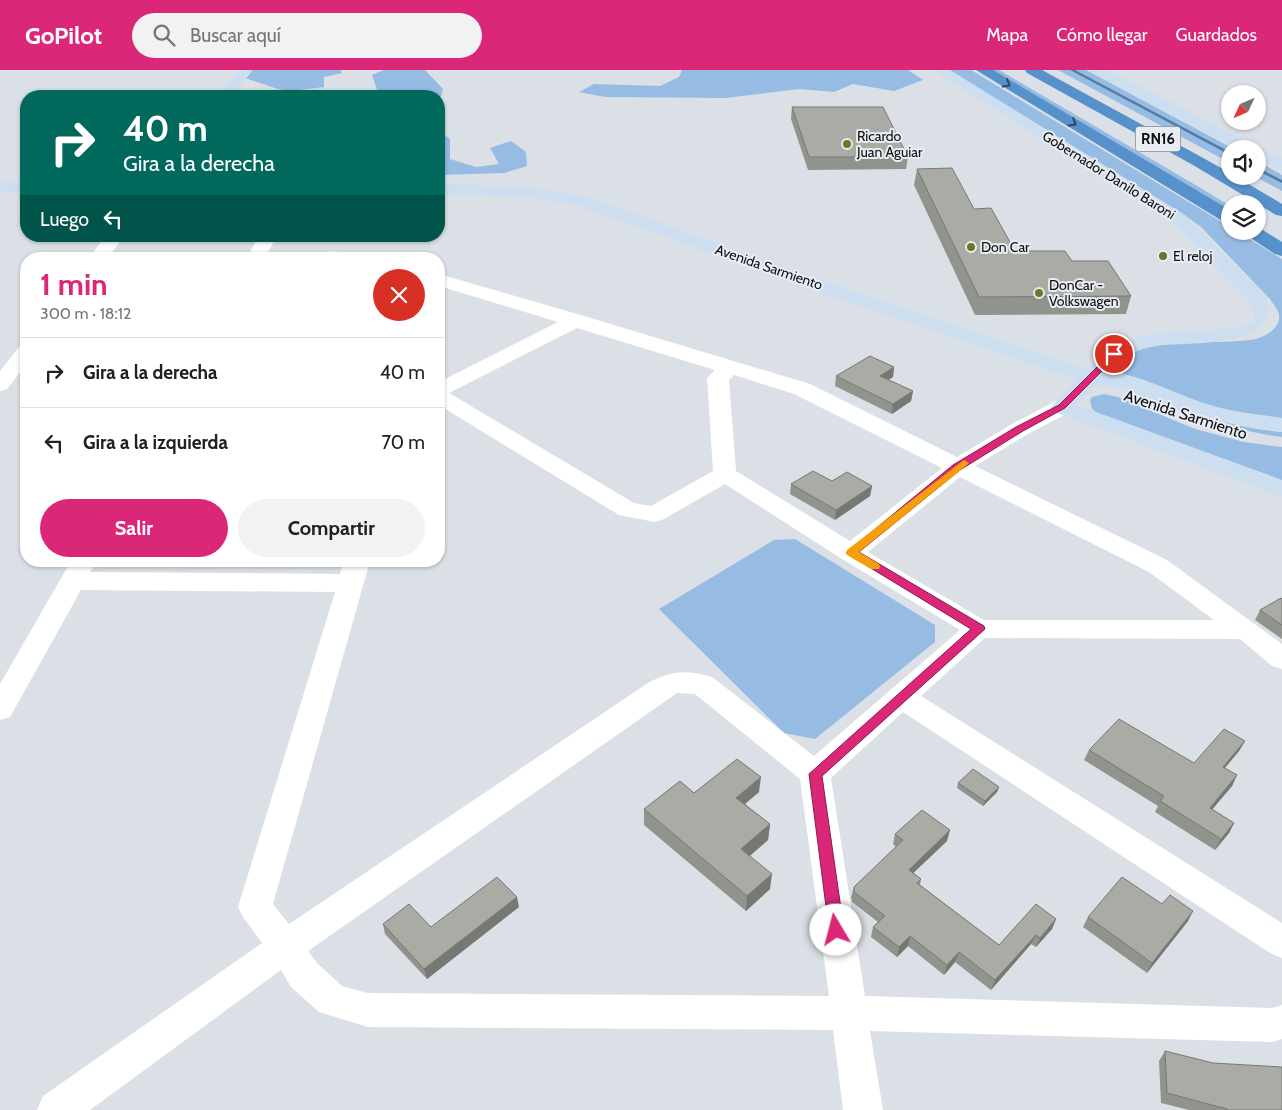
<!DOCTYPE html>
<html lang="es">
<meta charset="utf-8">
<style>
body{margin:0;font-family:Cabin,sans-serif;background:#f2f2f2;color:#202124;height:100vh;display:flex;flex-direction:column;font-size:19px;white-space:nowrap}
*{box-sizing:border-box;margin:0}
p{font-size:16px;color:#757577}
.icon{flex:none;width:28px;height:28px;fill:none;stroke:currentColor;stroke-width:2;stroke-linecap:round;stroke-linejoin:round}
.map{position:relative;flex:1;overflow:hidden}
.drawer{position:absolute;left:20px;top:182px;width:425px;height:315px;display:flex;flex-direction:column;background:#fff;border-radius:20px;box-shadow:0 1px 4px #0004}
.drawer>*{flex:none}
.top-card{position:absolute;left:20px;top:20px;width:425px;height:152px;border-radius:20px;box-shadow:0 1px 4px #0004;background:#00695c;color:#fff;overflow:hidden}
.needle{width:32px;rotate:226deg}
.buttons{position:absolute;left:1221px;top:15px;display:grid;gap:10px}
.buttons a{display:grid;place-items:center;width:45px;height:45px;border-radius:50%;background:#fff;box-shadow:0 1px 4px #0004;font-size:25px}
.pin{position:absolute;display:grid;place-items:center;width:42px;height:42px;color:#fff;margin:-21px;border:2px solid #fff;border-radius:50%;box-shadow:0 1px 5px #0007}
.me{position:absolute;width:55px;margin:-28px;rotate:352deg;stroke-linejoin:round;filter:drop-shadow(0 0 4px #0008)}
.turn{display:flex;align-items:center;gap:18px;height:105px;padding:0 20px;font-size:22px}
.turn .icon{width:65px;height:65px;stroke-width:2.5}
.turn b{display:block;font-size:35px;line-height:42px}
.then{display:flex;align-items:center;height:48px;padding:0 20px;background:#0003;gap:10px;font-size:19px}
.round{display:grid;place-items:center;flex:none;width:52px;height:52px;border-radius:26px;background:#f2f2f2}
.summary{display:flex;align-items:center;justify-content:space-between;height:85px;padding:0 20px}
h1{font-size:30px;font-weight:700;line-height:38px;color:#db2777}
.primary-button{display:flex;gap:10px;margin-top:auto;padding:10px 20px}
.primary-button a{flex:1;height:58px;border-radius:30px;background:#db2777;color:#fff;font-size:20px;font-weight:700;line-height:58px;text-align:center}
.primary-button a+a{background:#f2f2f2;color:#202124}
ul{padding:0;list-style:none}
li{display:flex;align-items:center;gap:15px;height:70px;padding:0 20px;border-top:1px solid #e0e0e0}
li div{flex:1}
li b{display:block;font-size:19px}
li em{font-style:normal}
header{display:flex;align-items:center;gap:30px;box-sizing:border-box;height:70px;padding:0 25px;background:#db2777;color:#fff}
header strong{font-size:24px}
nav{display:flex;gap:28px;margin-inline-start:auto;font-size:18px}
.search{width:350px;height:45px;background:#f2f2f2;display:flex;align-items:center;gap:12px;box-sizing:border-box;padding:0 18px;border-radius:28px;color:#757577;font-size:19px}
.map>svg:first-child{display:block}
.green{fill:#97bce3}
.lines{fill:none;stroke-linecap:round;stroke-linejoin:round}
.stream{fill:#537ca6;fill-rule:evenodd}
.street{fill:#fff;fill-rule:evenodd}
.secondary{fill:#cddef0;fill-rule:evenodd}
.highway{fill:#5791cc;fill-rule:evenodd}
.wall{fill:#91938d}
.shaded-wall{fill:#767873}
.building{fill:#a9aba4;stroke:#767873}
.oneway{stroke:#2e4a65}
.route{fill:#db2777;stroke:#8e194d}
.slow{fill:#f59e0b}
.poi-dot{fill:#6b7722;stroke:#e8edf3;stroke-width:2}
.labels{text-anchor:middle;stroke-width:4;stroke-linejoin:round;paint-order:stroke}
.far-poi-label{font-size:14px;fill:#0d0f10;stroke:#e8edf3;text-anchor:start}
.far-street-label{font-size:14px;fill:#0d0f10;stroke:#e8edf3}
.shield{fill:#e8edf3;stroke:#4f5254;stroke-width:1}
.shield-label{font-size:15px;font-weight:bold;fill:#0d0f10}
.street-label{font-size:16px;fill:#0d0f10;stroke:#e8edf3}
</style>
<header>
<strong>GoPilot</strong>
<div class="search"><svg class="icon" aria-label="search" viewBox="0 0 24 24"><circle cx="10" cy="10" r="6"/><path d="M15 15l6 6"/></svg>Buscar aquí</div>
<nav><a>Mapa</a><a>Cómo llegar</a><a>Guardados</a></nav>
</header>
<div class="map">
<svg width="1282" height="1040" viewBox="0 0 1282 1040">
<rect width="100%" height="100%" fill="#dbe0e6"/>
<path class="green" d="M252,0H340L342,3L324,7V17L291,21L278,19L245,8Z
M384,0H425L443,19L439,33V26H379L372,5Z
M682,0H908L923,10L894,21L853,14L834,22L799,19L726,28L605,27L579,22L594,14L660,16L679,7Z
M947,0H971L1230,157V161H1237L1282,189V349C1228,345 1178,325 1128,308C1123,303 1118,299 1122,292C1140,266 1221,275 1249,270C1261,269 1281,260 1279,245C1278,239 1273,234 1270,229L1201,157L1190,149Z
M990,0H999L1199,117L1230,136V143Z
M1058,0H1086L1234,79H1230V93Z
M439,61L450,69V89L476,97L499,94L490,78L511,71L526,82L527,96L504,103L439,105Z
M1258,91L1282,105V121L1254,106H1258Z
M1132,322C1181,339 1230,358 1282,362V367C1230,361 1181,340 1132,322Z
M1104,324L1118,327L1195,359L1244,372L1282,377V414L1097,343L1092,339L1090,330L1092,327Z
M795,469L935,555V572L815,669L784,663L659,539L774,470Z"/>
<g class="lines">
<path class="stream" d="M1070,0H1075L1230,82V85Z
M1258,98L1282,110V113L1258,101Z"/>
<path class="street" d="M106,166H124L107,189H88Z
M259,166H277L264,189H246Z
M331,181L368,185L371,189H307L310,185Z
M439,204L584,246L810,314L957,387L1012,354L1054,332L1062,330L1070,332L1073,337L1070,342L1028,364L975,396L1167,490L1282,574V599L1272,596L1240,569L985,568L921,626L1282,853V888L1270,883L903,642L831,708L865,926L1272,938L1282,935V969L1272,972L870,961L883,1040H843L833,960L368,957L319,942L291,917L281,900L90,1040H37L43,1026L262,873L243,847L238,837L335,522L81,520L10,647L0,650V614L71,491H97L90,502L340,504L344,491H370L273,834L289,854L648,613C670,601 687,599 712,607L814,686L960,560L842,489L725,414L664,449L655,452L619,445L439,335V312L558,252L439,216ZM577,258L715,300L707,308L713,401L651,436L634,433L449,323ZM734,305L794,324L942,398L850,471L736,401L729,310ZM960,407L1149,502L1214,550H984L868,482ZM677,623L695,624L800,709L829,926L368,923L342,916L317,893L308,881Z
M26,275V295L7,319L0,321V301L19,277Z"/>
<path class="secondary" d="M239,0H253L232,26H218Z
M933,0H950L1185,145L1267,227C1282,284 1171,270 1146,277C1130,281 1120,290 1108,302C1138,303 1177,325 1207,334C1231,342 1257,344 1282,348V362C1251,357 1221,353 1191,344C1160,335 1130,316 1096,315L1077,335L1282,410V427L1054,342L1051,337L1076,310L776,207L576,135L529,127L439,124V114L529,117L588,127L790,199L1087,299L1106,279L1136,267L1168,262L1239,258L1253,251L1254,245L1251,233L1173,153Z
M1091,0H1109L1256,76L1258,78L1282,89V100L1258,89V79H1237L1093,3Z
M0,112H26V122H0Z"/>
<path class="highway" d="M976,0H993L1230,140V153L1224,152Z
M1025,0H1042L1205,89L1230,103V106H1235L1282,134V146L1276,145L1193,95L1027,3Z
M1258,157L1282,172V186L1275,184L1246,165L1243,161H1258Z"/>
</g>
<path class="wall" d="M792,37L908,87L906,99L808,100L791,49Z
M917,99L974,139L1015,181L1072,191L1131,226L1126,244L975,245L914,115Z
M894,297L893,307L888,310L913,321L911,331L892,344L835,316L836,306Z
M832,411L872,416L870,426L835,450L790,424L791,414Z
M1282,529V569L1255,550L1260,540Z
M1245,671L1239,681L1225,698L1237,705L1232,716L1212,739L1234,753L1229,763L1215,780L1155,742L1158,736L1084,690L1089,680L1194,693Z
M958,713L999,717L997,722L983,736L957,718Z
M759,722L745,734L770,754L768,770L750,786L770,819L746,841L644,755V739Z
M895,764L947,771L913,803L921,809L920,815L999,875L1056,849L1052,859L1036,877L1031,874L991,920L955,892L944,905L908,876L897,887L871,867L873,857L878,852L852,832L851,827L854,817L896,777L893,774Z
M519,837L427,909L385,864L383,854L431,857Z
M1088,847L1188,851L1147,903L1083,857Z
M1165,981L1213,993L1282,1040H1189L1161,1033L1159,991Z"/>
<path class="shaded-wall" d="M894,297L893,307L879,316L880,306Z
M913,321L911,331L892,344L893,334Z
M872,416L870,426L835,450L836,440Z
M1245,671L1239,681L1217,707L1223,697Z
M1237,705L1232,716L1205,748L1210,738Z
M761,707L759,722L734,743L736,728Z
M999,717L997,722L983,736L985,731Z
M1234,753L1229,763L1215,780L1221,769Z
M770,754L768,770L740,794L741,779Z
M950,760L947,771L906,810L909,800Z
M772,804L770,819L746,841L747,826Z
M517,827L519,837L427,909L424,899Z
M1193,841L1188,851L1147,903L1152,893Z
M1056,849L1052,859L1036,877L1040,868Z
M1036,865L1031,874L991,920L995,910Z
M910,866L908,876L897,887L899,877Z
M959,882L955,892L944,905L947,895Z"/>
<path class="building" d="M792,37H883L908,87H809Z
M952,98L974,139L991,138L1015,181H1065L1072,191H1108L1131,226L979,227L917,99Z
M870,286L894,297L880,306L913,321L893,334L836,306Z
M813,401L832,411L847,402L872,416L836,440L791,414Z
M1281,528L1282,529V555L1260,540Z
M1119,649L1194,693L1224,659L1245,671L1223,697L1237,705L1210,738L1234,753L1221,769L1160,731L1164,726L1089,680Z
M737,689L761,707L736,728L770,754L741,779L772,804L747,826L644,739L680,711L694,723Z
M973,699L999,717L985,731L958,713Z
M922,740L950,760L909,800L921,809L917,813L999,875L1036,834L1056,849L1040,868L1036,865L995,910L959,882L947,895L910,866L899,877L873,857L885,846L854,822V817L903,770L895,764Z
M497,807L517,827L424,899L383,854L409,834L431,857Z
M1122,807L1162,834L1170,825L1193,841L1152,893L1088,847Z
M1165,981L1213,993L1282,997V1040H1227V1039L1167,1023Z"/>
<defs><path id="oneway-chevron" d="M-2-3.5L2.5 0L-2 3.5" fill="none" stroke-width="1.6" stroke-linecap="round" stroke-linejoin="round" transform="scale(1.25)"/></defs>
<g class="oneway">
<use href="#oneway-chevron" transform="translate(1007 14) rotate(30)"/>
<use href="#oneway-chevron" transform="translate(1073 53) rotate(31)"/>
</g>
<path class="route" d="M1114,282L1117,283V286L1065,338L1023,361L960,400L859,482L984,556L985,559L822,706L844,860L842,865L836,867L831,865L829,860L809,704L971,559L846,483L953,395L1016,357L1059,335L1111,283Z"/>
<path class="slow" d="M964,390L969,393L967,395L859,482L879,494L880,497L879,499H871L847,485L846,483L847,480Z"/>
<g class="poi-dot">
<circle cx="847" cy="74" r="5"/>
<circle cx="971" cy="177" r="5"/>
<circle cx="1163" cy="186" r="5"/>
<circle cx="1039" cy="223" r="5"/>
</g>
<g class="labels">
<g class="far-poi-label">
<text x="857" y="71">Ricardo<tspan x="857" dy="16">Juan Aguiar</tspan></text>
<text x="981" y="182">Don Car</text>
<text x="1173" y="191">El reloj</text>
<text x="1049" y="220">DonCar -<tspan x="1049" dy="16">Volkswagen</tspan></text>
</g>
<g class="far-street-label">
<text transform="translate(1109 105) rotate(32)" y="5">Gobernador Danilo Baroni</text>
<text transform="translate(769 197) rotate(19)" y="5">Avenida Sarmiento</text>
</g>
<rect class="shield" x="1135.5" y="56.5" width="45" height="25" rx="4"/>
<g class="shield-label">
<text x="1158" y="74">RN16</text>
</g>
<g class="street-label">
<text transform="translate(1186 344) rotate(18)" y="6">Avenida Sarmiento</text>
</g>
</g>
</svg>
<div class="buttons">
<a><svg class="needle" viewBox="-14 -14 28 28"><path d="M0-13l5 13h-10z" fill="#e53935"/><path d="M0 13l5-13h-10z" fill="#757577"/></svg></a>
<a><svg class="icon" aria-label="sound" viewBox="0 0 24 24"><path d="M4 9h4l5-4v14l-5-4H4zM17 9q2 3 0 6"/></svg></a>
<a><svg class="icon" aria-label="layers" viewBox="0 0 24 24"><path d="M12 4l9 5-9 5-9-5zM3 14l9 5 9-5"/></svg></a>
</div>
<div class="pin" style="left:1114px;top:284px;background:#d93025"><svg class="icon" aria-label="arrive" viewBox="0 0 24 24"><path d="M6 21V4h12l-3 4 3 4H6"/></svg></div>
<svg class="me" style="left:836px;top:860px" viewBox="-20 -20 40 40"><circle r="19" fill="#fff"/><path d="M0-13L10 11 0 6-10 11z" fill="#db2777"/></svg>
<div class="top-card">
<div class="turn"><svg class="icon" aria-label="right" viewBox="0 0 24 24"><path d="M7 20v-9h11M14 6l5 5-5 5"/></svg><div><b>40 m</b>Gira a la derecha</div></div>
<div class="then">Luego<svg class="icon" aria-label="left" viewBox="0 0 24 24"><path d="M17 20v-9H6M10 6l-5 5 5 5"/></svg></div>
</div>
<section class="drawer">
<div class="summary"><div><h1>1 min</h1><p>300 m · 18:12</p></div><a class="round" style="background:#d93025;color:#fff"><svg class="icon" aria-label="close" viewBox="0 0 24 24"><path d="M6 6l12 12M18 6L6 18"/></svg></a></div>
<ul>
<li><svg class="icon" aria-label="right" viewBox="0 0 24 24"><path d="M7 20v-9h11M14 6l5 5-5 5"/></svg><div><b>Gira a la derecha</b></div><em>40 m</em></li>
<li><svg class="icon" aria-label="left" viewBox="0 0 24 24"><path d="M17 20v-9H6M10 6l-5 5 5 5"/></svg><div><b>Gira a la izquierda</b></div><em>70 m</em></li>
</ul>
<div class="primary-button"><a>Salir</a><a>Compartir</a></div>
</section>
</div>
